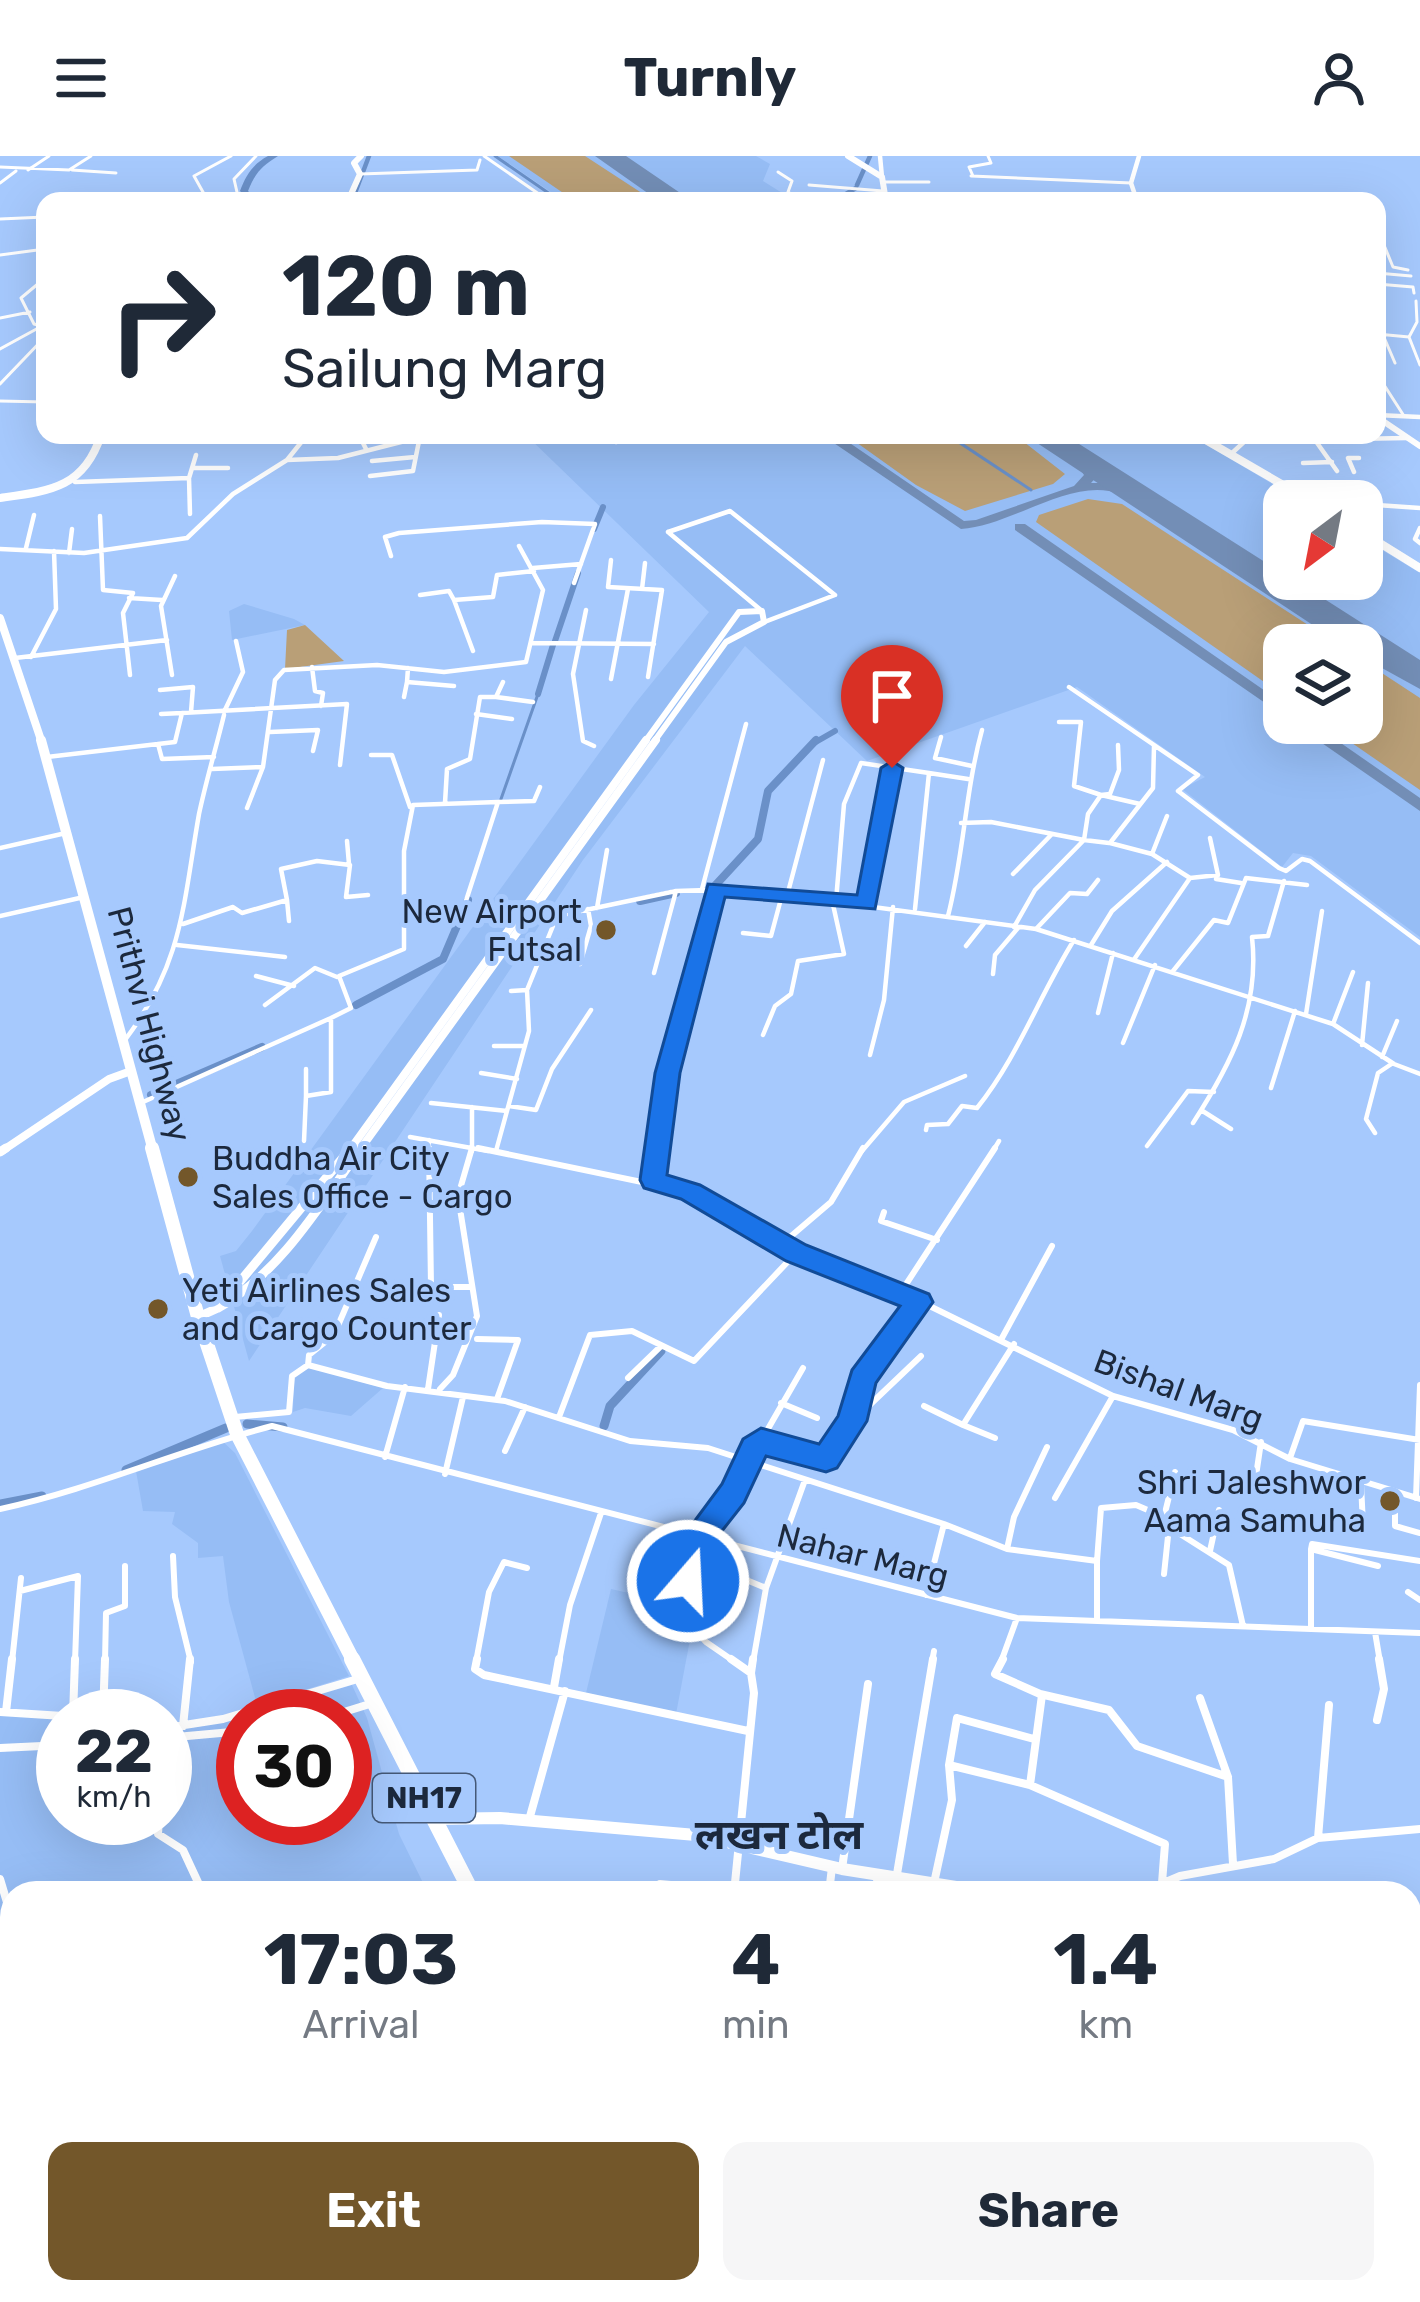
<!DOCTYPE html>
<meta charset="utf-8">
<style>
body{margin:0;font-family:Rubik,"Noto Sans Devanagari",sans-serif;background:#f6f6f7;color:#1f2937;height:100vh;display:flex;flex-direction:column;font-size:45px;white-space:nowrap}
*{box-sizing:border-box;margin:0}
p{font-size:39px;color:#747a83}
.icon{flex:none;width:66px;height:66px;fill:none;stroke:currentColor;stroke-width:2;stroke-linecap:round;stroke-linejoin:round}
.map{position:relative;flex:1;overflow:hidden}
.drawer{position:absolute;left:0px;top:1725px;width:1422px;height:423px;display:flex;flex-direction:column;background:#fff;border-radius:36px 36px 0 0;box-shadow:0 12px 48px #0002}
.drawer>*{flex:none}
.guide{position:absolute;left:36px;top:36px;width:1350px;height:252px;border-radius:24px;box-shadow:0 12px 48px #0002;background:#fff;color:#1f2937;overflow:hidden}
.needle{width:78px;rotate:212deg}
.tools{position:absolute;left:1263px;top:324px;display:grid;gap:24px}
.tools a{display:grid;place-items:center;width:120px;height:120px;border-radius:24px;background:#fff;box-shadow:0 12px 48px #0002;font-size:60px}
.speed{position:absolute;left:36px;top:1533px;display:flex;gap:24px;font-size:60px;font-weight:700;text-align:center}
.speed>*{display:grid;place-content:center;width:156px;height:156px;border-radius:50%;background:#fff;box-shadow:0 12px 48px #0002;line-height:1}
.speed small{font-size:30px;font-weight:400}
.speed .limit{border:18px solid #d22;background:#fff;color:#111}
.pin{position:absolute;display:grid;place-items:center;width:102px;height:102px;color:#fff;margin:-123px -51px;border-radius:50% 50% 50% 0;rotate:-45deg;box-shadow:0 0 12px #0007}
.pin .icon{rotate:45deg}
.me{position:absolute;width:132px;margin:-66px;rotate:19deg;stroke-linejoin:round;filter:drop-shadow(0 0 9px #0008)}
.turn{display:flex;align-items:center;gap:42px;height:252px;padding:0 48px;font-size:54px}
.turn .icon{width:156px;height:156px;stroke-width:2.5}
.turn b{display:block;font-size:84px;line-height:102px}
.eta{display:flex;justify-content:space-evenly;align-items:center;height:204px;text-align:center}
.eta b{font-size:72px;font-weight:700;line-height:84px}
.primary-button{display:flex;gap:24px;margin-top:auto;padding:24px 48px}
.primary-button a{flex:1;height:138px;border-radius:24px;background:#73572a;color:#fff;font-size:48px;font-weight:700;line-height:138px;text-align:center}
.primary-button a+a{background:#f6f6f7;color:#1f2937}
header{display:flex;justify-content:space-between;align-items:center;height:156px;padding:0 48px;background:#fff;font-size:54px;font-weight:700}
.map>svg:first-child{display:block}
.built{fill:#96bdf5;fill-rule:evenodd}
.green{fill:#b99f77}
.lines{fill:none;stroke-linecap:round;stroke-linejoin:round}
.stream{stroke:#6a90c8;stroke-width:3}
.canal-far3{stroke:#6a90c8;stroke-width:4.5}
.canal-far2{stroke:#6a90c8;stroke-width:6}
.canal-far1{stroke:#6a90c8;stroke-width:8}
.canal{stroke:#6a90c8;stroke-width:9}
.river{fill:#6a90c8;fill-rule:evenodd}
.taxiway{fill:#738eb6;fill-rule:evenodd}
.runway{fill:#738eb6;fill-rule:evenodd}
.street-far3{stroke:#fff;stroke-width:3}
.street-far2{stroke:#fff;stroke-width:4.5}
.street-far1{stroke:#fff;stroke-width:6}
.street{stroke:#fff;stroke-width:8}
.secondary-far4{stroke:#fff;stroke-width:4.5}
.secondary-far3{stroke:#fff;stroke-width:6}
.secondary-far2{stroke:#fff;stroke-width:8}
.secondary-far1{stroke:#fff;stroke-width:9}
.secondary{stroke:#fff;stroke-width:12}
.primary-far1{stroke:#fff;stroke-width:6}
.primary{stroke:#fff;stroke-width:8}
.highway-far3{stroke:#fff;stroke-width:8}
.highway-far2{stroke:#fff;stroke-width:10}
.highway-far1{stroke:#fff;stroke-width:14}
.highway{stroke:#fff;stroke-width:16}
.route{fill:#1a73e8;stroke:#114b97;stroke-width:3}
.poi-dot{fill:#73572a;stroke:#a6c9fd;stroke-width:4.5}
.labels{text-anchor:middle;stroke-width:10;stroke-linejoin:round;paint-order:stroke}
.shield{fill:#a6c9fd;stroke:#455977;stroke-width:3}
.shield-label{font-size:30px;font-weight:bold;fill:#1c293d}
.poi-label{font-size:33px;fill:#1c293d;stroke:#a6c9fd;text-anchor:end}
.street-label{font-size:33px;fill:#1c293d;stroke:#a6c9fd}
.near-neighbourhood-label{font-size:42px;font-weight:bold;fill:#1c293d;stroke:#a6c9fd}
</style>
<header><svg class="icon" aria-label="menu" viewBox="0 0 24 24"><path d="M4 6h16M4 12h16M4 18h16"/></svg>Turnly<svg class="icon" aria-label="person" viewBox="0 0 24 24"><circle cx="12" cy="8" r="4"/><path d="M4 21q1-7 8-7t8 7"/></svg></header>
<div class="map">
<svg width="1420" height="2146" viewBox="0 0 1420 2146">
<rect width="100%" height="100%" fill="#a6c9fd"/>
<path class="built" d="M498,0H756L770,8L763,25L795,45H564Z
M526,279H1190L1301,345H1284V423H1362V382L1420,417V781L1311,700L1293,697L1282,711L1182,633L1205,621L1077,531L867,605L745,490L583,704L249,1205L220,1100L236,1095L252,1075L634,549L709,456ZM1284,489H1362V567H1284Z
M244,448L294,463L305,469L232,484L229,455Z
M307,1211L383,1232L351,1260L305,1252L293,1256L294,1220Z
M221,1284L235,1297L349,1520L257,1549L229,1446L223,1400L198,1402V1387L172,1368L175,1356L143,1355L136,1315Z
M611,1433L664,1445V1452L692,1473L676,1558L586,1537Z
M352,1529L367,1562L399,1678L428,1737H12V2136H135L122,2146H0V1559L63,1563V1662H165V1574L243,1561V1662H345V1560H246Z"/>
<path class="green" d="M509,0H585L654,45H575Z
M846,279H1015L1065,318L1053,328L965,355L916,329Z
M1088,343L1122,348L1339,489H1284V540L1036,366L1039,359Z
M305,469L344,505L285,513L287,474Z
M1362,504L1420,542V634L1323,567H1362Z"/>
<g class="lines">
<path class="stream" d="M495,0L560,45
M948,279L1031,334
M501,643L538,538"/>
<path class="canal-far3" d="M857,29L870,0
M352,45L369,0
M834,45L856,32"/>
<path class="canal-far2" d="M594,373L603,351
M555,485L578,417
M538,538L553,489
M814,587L835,575"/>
<path class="canal-far1" d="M711,734L758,683L768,635L816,584
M640,745L676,737
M356,849L443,803L468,744
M151,939L262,891"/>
<path class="canal" d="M247,1268L283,1271
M604,1270L610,1250L661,1195
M126,1314L226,1272
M0,1348L42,1340"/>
<path class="river" d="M268,0H278C262,10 255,17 248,35L258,45H250L240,35C246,19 253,8 268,0Z"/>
<path class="taxiway" d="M822,279H838L964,365L976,364L1074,330L1084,319L1075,305L1082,301L1087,302L1098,319L1091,327H1111L1144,340L1137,344C1128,341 1118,337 1109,335C1063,327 1009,370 961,373Z
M1015,368H1025L1284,548V560L1015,374Z
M1293,567H1312L1420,642V655Z"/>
<path class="runway" d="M595,0H626L692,45H659Z
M1025,279H1065L1284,418V423H1293L1420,504V533L1362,501V489H1343Z"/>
<path class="street-far3" d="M484,0L549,45
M0,11L69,14L91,0
M28,14L49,0
M72,14L116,17
M778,16L792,25L788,36L802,45
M360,18L477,14L480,4
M971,20L1131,27
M973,20L969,11L991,7L988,0
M882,26H929
M0,27L16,15
M809,29L883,35
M208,45L194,20L231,0
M239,45L234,23L256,0
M914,45H930
M943,45H956
M0,63L45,61
M1377,72L1393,111L1408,114
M0,99L45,93
M1377,117L1411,120
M45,122L21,142L34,168L45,171
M1377,128L1413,131L1414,137
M0,162L30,156
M1377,178L1409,181L1420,209
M1383,179L1395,207
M1409,181L1417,166L1416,145
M0,193L42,170
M1377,218L1404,260
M0,228L45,181
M0,245L45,246
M1377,259L1420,261"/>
<path class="street-far2" d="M1377,259L1420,261
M359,279L366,293
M602,279L616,286L638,280
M1315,284L1337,315
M1231,298L1245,285L1407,282
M287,304L338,302L405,285L508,279
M372,305L415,301
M1303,307L1332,306
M193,312H228
M1354,316L1348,302H1359
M370,320L413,315L419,285
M75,326L189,322
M1362,348L1420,352
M190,358L189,322L196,299
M100,360L103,434L133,437L123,457L130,519
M1420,372L1415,383L1420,387
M668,376L730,355L835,439L762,467
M668,376L762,455
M26,392L34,359
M0,393L84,397L187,382L233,338L287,304L307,279
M69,397L72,373
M391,400L385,381L399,377L542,366L595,368L574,427
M611,404L608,431L662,434L648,521
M533,412L581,408
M642,433L645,407
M420,439L449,435L454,444
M129,442L162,444
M586,454L573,518L583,585L594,590
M532,487L654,488
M473,495L454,444L493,441L497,419L534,415
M31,501L56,453L54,395
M15,502L167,484
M312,511L315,535L323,537L321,550
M408,512L407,526L454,530
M172,519L161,450L175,420
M611,523L628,433
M1069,531L1198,619L1178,635L1279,712L1286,715L1302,703L1310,705L1420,787
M160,534L193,531L191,556
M404,541L407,526
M496,541L533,546
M224,556L243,516L236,485
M161,558L182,557
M476,558L512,563
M1059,566H1081L1074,630L1101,639L1088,658L1084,684L1109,687
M270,576L318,574L313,595
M941,581L935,602L972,610
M158,588L162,603L214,601
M1118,589L1119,614L1110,638L1101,639L1140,648
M371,599H392L410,651
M47,601L175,586L182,557L347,548L340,609
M212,613L263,611
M498,646L534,645L540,631
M445,647L447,613L470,603L480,541H496L503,526
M247,652L263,611L275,524L284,514L377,509L444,516L526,506L543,434L519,390
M961,667L991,666L1084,684L1035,734L1014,771
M347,685L349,708
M0,692L66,677
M1152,698L1167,660
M1013,718L1052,678
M1190,722L1218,719L1210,682
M1216,723L1241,727
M702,733L746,568
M787,740L823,604
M287,744L289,765
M836,745L844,648L861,607L929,617
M867,747L895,598
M597,752L607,694
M915,753L929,617L968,623
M0,760L84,741
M948,760C964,698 965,636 982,574
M183,768L233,751L242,757L287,744L281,713L317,705L350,709L346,741L368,739
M1036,773L1070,737L1087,738L1098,724
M743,777L771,780L782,739
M177,789L285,801
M1091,789L1112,755L1167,706
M966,790L985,766
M1135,802L1190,722L1152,698L1110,687L1153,632L1154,590
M580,808L591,770L588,753
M1173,815L1214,764L1228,767L1246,722L1307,729
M654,817L676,735
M993,818L995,799L1018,772
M256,820L294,830
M511,835L527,834
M265,849L315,812L337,821
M1098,857L1113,797
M1306,858L1322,755
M331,862L351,852L339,820L404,793V695L413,649L498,646L463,754
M1333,868L1353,816
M763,879L775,850L791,838L798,805L844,798L832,744
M125,884C183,807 183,749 199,658C206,625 216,592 224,559
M1123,887L1155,809
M1362,889L1368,827
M494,890H525
M870,899L884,844L893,751
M1382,901L1397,865
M306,913V940
M481,917L517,923
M1271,932L1295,855
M143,946L331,862V936L306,940L304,985
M431,947L507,955
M509,950L536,954L552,913L591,854
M1201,954L1231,973
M1193,967C1231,908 1260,853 1252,781L1268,780L1284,725
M926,974L927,969L948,968L962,950L977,952C1018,901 1039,840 1074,784
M1375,977L1366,963L1378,917L1390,909
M410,981L488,995
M1147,990L1188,935L1214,936
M428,995L429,984
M472,995V951
M496,995L529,875L527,834L557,760L676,735L739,733L1036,773L1333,868L1394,908L1420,918
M657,995L667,917L716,733
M862,995L904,946L965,920
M993,995L999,985"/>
<path class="street-far1" d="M429,992L431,1131H472
M478,992L690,1036L796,1097L901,1136L1113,1240L1233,1274L1290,1303L1420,1343
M653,1025L657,992
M884,1056L881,1065L937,1084
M783,1087L831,1046L863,992
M901,1136L995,992
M1002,1182L1052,1090
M477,1183L518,1184L497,1243
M308,1209L309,1199L334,1179L376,1081
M628,1222L660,1191
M428,1233L439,1159
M440,1233L453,1219L477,1160L458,1040L472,992
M781,1247L817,1262
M924,1250L963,1269
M235,1261L289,1256L292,1220L308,1209L387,1230L505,1245L630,1285L708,1292L944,1368L926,1439
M559,1261L590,1179L632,1175L694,1205L796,1097
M855,1263L921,1200
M995,1282L963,1269L1014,1188
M761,1285L803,1212
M505,1295L525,1251
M385,1301L405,1231
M1290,1302L1303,1265L1420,1284
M445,1318L463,1241
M1361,1328L1363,1369
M1248,1334L1254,1333L1261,1286
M1395,1337V1370L1420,1377
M1055,1342L1113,1240
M1416,1342L1420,1229
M0,1353C93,1333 179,1294 272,1270L1017,1462L1420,1477
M944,1368L1007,1393L1014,1361L1047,1291
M1169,1371L1164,1361L1175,1316
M698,1382L696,1409L672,1450L706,1486L735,1506
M698,1382L730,1341L748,1298L761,1285L826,1303L852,1265L863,1222L919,1146
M1007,1393L1097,1405V1464
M1311,1393L1312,1388L1420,1405
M1210,1395L1219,1354
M173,1400L175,1441L191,1506
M698,1404L766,1432L805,1324
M1097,1405L1101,1352L1136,1349L1164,1361
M1164,1418L1169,1371L1229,1409L1243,1470
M20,1435L78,1420L75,1506
M1408,1436L1420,1444
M1311,1473V1393L1378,1410
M1375,1476L1380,1506
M12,1506L21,1422
M105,1506L106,1457L125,1450V1410
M476,1506L489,1436L504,1406L527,1412
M559,1506L570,1449L601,1357
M753,1506L766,1432
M932,1506L934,1495
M1001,1506L1017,1462"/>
<path class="street" d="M477,1503L475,1513L484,1519L748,1575
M731,1503L751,1517L754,1537L734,1737
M1003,1503L995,1518L1040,1538L1109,1554L1137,1590L1228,1621
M751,1517L753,1503
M554,1531L559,1503
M1200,1542L1228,1621L1233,1708
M0,1556L63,1560
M6,1556L12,1503
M73,1560L75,1503
M103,1560L105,1503
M331,1560L373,1547
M1377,1564L1384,1533L1379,1503
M183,1570L190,1503
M165,1572L223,1563L361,1522
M165,1582L243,1575
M0,1592L63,1589
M949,1609L1030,1629L1042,1539
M1030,1629L1165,1688L1162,1727
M159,1662L158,1678L183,1694L203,1737
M529,1664L565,1535
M1318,1682L1329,1549
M842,1713L868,1528
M897,1718L933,1503
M0,1723L12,1763
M934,1727L952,1644L949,1609L957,1562L1034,1583
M660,1728L735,1735
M829,1737L832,1711
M875,1737L878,1720
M1140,1737L1180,1720L1274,1703L1318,1682L1420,1673
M1410,1993L1420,1996
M0,2003L12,1996
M1410,2108L1420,2116
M502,2136L512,2146
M715,2136L716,2146
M1099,2136L1115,2146
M326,2146L330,2136
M480,2146L485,2136
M983,2146L984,2136
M1020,2146L1021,2136"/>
<path class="secondary-far4" d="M880,0L882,21
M1137,45L1131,27L1139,0"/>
<path class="secondary-far3" d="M1377,261L1420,290
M644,587L739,456L762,455L764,466L726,486L653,587"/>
<path class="secondary-far2" d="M2,995L109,923L131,915
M349,995L646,584
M359,995L656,584"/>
<path class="secondary-far1" d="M0,996L6,992
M218,1152L351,992
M218,1152C281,1116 320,1049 361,992
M198,1161L218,1152"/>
<path class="secondary" d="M436,1663L500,1662L696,1679L842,1713L994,1737
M1410,1872L1420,1876
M630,2146L634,2136"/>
<path class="primary-far1" d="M848,0L882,21L886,45
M348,45L360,18L354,7L361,0"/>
<path class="primary" d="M1197,279L1311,345
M0,342C50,335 84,332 101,279
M1362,376L1420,412"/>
<path class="highway-far3" d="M0,462L42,587"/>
<path class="highway-far2" d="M41,584L153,995"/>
<path class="highway-far1" d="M152,992L198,1161L237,1278L354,1506"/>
<path class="highway" d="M352,1503L472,1737
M679,2136L684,2146"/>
</g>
<path class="route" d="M892,605L903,612L875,753L725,741L680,917L667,1019L700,1029L806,1089L929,1138L933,1146L876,1227L867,1265L837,1312L826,1316L766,1300L744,1347L714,1385L700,1435L688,1439L677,1435L673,1425L684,1393L682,1382L722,1328L743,1283L761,1272L819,1288L838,1260L852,1214L900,1150L786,1105L681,1043L644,1032L640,1024L655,917L708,728L857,739L881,612Z"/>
<g class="poi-dot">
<circle cx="606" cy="774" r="12"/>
<circle cx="188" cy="1021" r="12"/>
<circle cx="158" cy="1153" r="12"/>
<circle cx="1390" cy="1345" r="12"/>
</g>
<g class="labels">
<rect class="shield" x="373" y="1618" width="102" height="48" rx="9"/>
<g class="shield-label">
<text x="424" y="1652">NH17</text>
</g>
<g class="poi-label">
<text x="582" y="767">New Airport<tspan x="582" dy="38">Futsal</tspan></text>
<text x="212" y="1014" text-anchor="start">Buddha Air City<tspan x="212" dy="38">Sales Office - Cargo</tspan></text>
<text x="182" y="1146" text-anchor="start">Yeti Airlines Sales<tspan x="182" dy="38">and Cargo Counter</tspan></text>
<text x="1366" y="1338">Shri Jaleshwor<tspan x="1366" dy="38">Aama Samuha</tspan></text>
</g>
<g class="street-label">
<text transform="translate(150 868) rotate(75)" y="12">Prithvi Highway</text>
<text transform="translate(1179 1233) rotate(20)" y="12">Bishal Marg</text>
<text transform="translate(863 1399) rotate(14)" y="12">Nahar Marg</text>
</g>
<g class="near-neighbourhood-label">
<text x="779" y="1693">लखन टोल</text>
</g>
</g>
</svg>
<div class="tools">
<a><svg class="needle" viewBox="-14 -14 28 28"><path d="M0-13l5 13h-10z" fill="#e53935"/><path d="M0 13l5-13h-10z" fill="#747a83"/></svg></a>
<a><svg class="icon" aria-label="layers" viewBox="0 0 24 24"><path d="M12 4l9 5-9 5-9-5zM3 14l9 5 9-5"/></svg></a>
</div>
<div class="speed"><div>22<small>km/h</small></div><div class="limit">30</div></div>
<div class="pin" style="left:892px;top:612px;background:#d93025"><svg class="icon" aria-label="arrive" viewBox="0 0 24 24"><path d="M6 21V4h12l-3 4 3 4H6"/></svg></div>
<svg class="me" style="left:688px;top:1425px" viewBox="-20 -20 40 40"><circle r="17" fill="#1a73e8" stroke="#fff" stroke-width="3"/><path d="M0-11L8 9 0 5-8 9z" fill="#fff"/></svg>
<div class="guide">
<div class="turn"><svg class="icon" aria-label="right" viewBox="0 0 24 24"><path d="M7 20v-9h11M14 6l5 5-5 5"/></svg><div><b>120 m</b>Sailung Marg</div></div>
</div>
<section class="drawer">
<div class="eta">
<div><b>17:03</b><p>Arrival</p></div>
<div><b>4</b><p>min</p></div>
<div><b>1.4</b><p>km</p></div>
</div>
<div class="primary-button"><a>Exit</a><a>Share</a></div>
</section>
</div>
